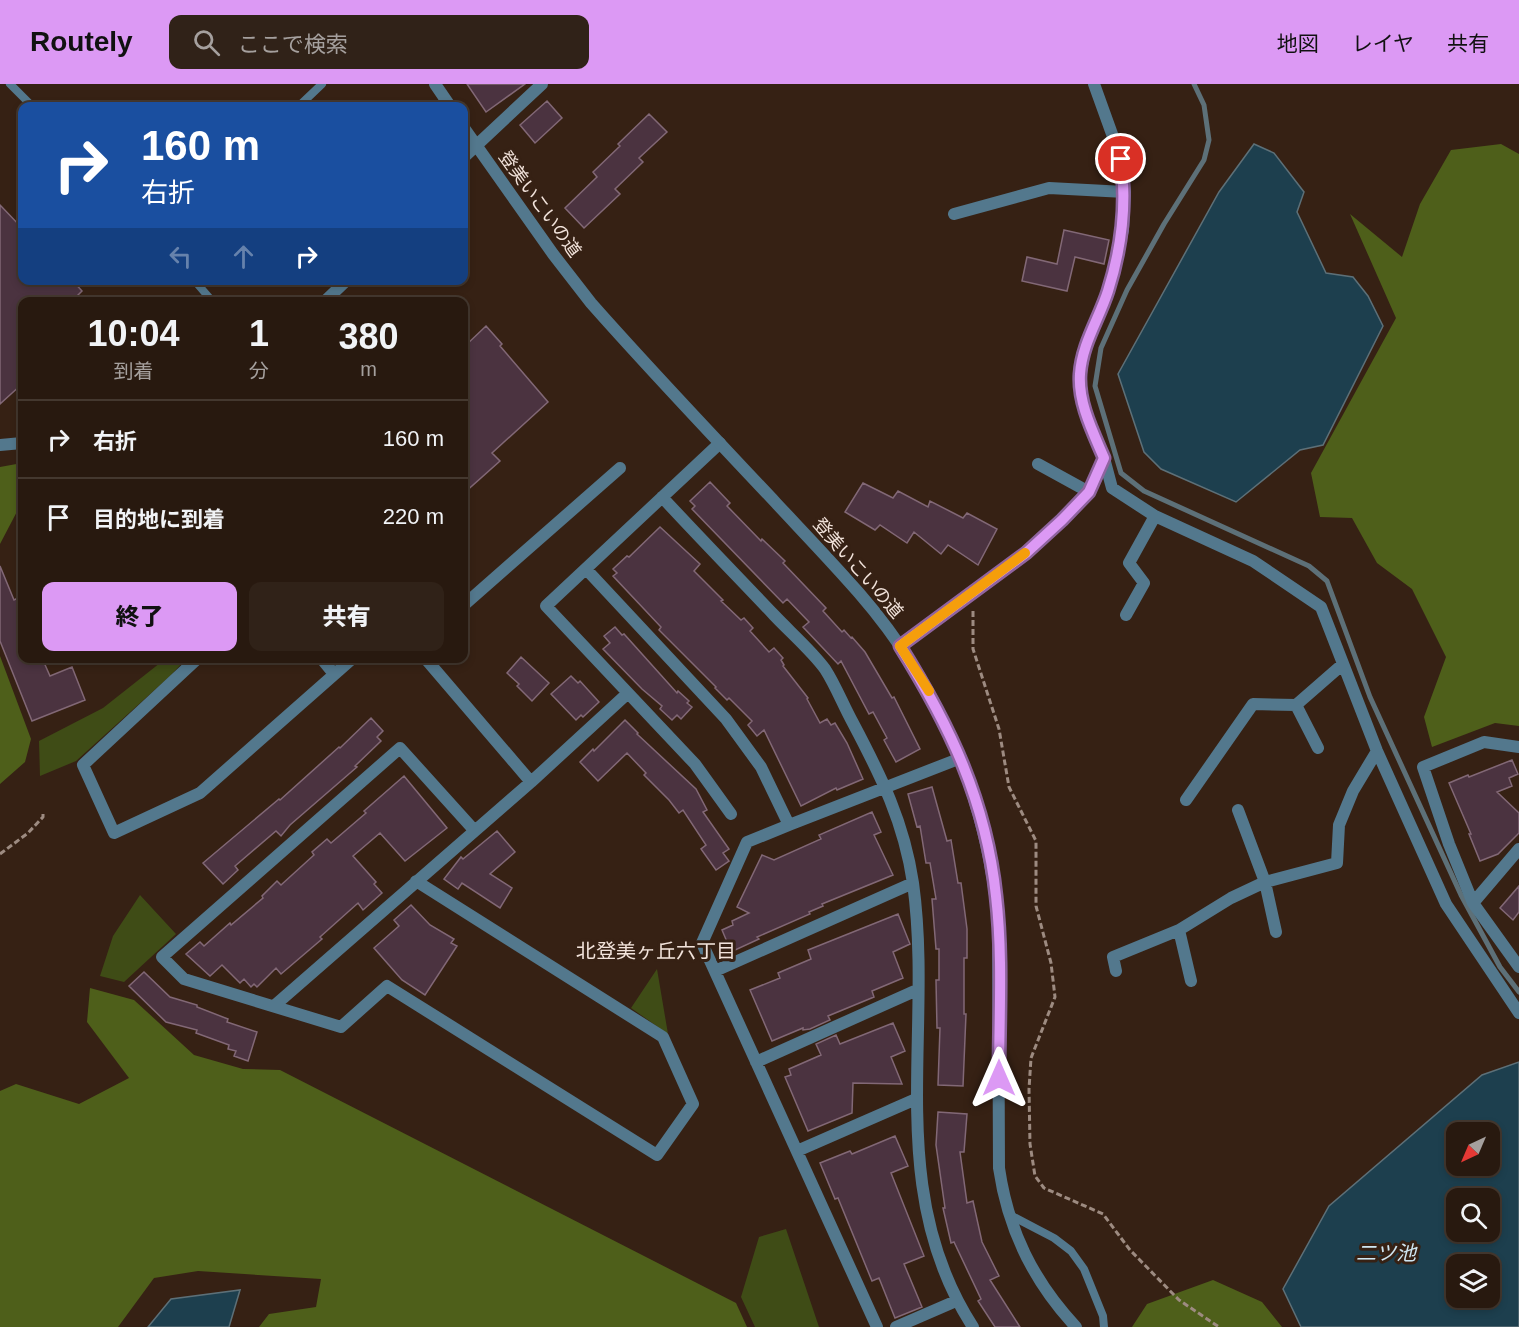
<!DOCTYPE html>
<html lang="ja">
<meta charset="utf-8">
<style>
body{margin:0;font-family:Arial,"Noto Sans JP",sans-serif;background:#302218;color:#f1f3f6;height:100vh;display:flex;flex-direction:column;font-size:22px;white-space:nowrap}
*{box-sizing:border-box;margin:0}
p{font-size:20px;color:#a5a09e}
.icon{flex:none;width:33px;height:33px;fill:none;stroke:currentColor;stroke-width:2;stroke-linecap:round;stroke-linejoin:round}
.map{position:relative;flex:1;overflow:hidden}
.details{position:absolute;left:18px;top:213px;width:450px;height:366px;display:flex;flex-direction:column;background:#28190f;border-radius:12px;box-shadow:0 3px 9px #0003,0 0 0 2px #44382f}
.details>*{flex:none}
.guide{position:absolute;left:18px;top:18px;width:450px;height:183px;border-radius:12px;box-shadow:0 3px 9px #0003,0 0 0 2px #44382f;background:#1a4fa0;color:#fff;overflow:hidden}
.needle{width:39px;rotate:224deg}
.fabs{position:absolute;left:1446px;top:1038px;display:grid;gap:12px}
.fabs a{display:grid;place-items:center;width:54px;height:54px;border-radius:12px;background:#28190f;box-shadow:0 3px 9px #0003,0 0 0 2px #44382f;font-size:30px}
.pin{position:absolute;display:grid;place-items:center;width:51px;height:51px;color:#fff;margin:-26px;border:3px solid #fff;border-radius:50%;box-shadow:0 2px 6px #0007}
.me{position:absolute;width:66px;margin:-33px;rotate:0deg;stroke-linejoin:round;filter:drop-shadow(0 0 4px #0008)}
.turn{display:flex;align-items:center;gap:21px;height:126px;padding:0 24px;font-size:27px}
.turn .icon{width:78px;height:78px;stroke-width:2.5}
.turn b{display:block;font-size:42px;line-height:51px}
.lanes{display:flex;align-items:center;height:57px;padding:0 24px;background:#0003;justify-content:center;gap:30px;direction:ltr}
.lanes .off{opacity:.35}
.eta{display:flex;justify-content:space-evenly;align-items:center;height:102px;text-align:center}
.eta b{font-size:36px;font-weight:800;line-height:42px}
.button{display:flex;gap:12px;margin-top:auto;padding:12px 24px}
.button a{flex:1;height:69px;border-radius:12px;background:#dc99f4;color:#111;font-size:24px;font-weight:800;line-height:69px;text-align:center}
.button a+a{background:#302218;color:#f1f3f6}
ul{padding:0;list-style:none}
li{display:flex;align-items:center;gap:18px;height:78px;padding:0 24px;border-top:2px solid #44382f}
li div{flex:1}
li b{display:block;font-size:22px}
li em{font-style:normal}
header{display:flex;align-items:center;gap:36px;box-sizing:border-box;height:84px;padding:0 30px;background:#dc99f4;color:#111}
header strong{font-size:28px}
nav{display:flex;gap:33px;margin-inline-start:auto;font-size:21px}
.search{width:420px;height:54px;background:#302218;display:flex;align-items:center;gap:15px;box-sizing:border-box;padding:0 21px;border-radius:12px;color:#a5a09e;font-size:22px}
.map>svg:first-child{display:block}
.green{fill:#3f4c16}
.forest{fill:#4e5f1a}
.water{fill:#1d3f4e;stroke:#5d7078;stroke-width:1.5;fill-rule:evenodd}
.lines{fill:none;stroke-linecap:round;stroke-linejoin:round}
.stream{stroke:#5d7078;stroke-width:5}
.building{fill:#4b3340;stroke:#826876;stroke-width:1.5}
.path{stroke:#9d8b81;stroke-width:3;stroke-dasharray:6 3;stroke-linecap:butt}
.service{stroke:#53788d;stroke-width:8}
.minor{stroke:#53788d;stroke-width:12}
.tertiary{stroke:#53788d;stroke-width:12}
.route-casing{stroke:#8f639f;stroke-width:15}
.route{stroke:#dc99f4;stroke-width:10}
.slow{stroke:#f59e0b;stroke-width:10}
.labels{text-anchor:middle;stroke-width:6;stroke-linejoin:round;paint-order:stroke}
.street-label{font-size:18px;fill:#f2e3db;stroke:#362114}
.neighbourhood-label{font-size:20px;fill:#f2e3db;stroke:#362114}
.water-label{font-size:20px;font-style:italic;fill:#cfe6f2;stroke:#362114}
</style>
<header>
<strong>Routely</strong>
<div class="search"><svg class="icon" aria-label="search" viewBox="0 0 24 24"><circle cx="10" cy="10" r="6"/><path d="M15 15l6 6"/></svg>ここで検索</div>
<nav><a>地図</a><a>レイヤ</a><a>共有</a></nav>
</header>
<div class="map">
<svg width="1519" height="1243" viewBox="0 0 1519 1243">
<rect width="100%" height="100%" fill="#362114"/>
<path class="green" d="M163,575H186L170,592L76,677L40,692L39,657L103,624L160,579Z
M140,811L176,850L124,898L100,892L113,852Z
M657,885L668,950L631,924Z
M786,1145L819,1243H755L741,1213L759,1153Z"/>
<path class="forest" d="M1501,60L1519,70V642L1495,639L1432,663L1424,633L1446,573L1412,505L1377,479L1352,434L1320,433L1311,389L1396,234L1350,130L1402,173L1420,120L1451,66Z
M22,379V418L0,460V383Z
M0,572L31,655L25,678L0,700Z
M90,904L134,916L194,971L243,985L280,986L736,1219L747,1243H259L269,1230L316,1223L321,1195L198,1187L154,1194L118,1243H0V1007L16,1000L79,1020L129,994L87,938Z
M1213,1196L1262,1218L1282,1243H1132L1147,1220Z"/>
<path class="water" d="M1254,60L1274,69L1304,108L1297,128L1326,189L1353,193L1368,212L1383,242L1323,361L1300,366L1236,418L1161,385L1144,368L1118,290L1219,108Z
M1519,978V1243H1301L1283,1205L1329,1122L1482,991ZM1490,1048V1082H1456V1048ZM1456,1114H1490V1148H1456ZM1456,1180H1490V1214H1456Z
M240,1206L229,1243H148L171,1215Z"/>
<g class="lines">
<path class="stream" d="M1194,0L1204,21L1209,56L1204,76L1164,140L1127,206L1101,264L1095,302L1121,389L1144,407L1309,482L1327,497L1370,613L1461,811L1500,883L1519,908"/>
</g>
<path class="building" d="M467,0H525L486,28Z
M547,17L562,34L535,59L520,41Z
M649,30L667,48L639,74L643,78L615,105L620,110L584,144L565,124L597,93L593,88L620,62L618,60Z
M0,121L22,144V196H72L82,207L71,218H22V300L0,320Z
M1064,146L1109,156L1104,180L1075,173L1067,207L1022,197L1027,173L1057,180Z
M486,242L502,260L500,262L548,318L492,369L500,377L464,409V263Z
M710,398L730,419L727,422L761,457L762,455L785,477L783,479L826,524L823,527L842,548L844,546L851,554L852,553L865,568L892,614L894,613L920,665L896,678L884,656L887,654L873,628L869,630L841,577L838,580L803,543L809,538L787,515L783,519L692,425L695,422L690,417Z
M863,399L893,414L898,407L928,423L930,417L963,434L967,429L997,445L978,481L948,461L941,470L914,448L907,459L880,441L875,446L845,428Z
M660,443L700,480L694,487L723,516L721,517L741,536L744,534L753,544L750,547L769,568L774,564L783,574L781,576L784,581L783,582L808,614L807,615L820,639L827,635L831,641L835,639L847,659L863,695L837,706L836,704L801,722L764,646L757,652L748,641L752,637L729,614L727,616L715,604L716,603L659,546L661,543L613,492L617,489L613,485L627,472L629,473Z
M0,482L14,516L22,512V574H42L50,592L72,583L85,616L32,637L0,557Z
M615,543L622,551L624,550L677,609L678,607L689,617L687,619L692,623L681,635L677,631L672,636L660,625L662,622L642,605L603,565L610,559L604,552Z
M521,573L549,599L532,617L517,602L519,600L507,589Z
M571,592L578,599L580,597L599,618L583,633L581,631L576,636L551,610Z
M371,634L383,647L377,653L381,657L355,682L357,683L290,741L281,752L276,747L235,782L238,786L223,800L203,779L279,715L280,716L339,663L340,664Z
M625,636L638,649L637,650L696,705L707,726L703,728L729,765L723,769L729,777L716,786L701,765L706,761L683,726L679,729L669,716L644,691L646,689L627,669L598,697L580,678L593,665L594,667Z
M1512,676L1518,690L1509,694L1512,702L1497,708L1519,729V749L1498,770L1480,777L1469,750H1471L1449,699L1468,691L1469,693Z
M404,692L447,744L405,777L380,749L353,772L376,798L374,800L382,809L363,826L358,819L320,853L322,855L281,890L276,884L257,903L254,900L251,903L244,895L240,899L222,881L210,892L186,870L200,858L204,862L230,839L231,841L263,814L262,812L277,797L281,801L314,771L312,768L327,755L331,759L366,729L364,727Z
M932,703L947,757L951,756L958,799H961L967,845V874H964V930H966L963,1002L938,1001L940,944H937L936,896H939V865H936L932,815H936L930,779H926L920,742L917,743L908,710Z
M872,728L881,748L874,751L893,791L822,820L823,822L809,828L810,830L757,853L759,855L733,867L732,864L730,865L722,846L733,841L732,837L749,829L737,823L762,771L774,776L821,755L819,751Z
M497,747L515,768L490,790L512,804L500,824L462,799L458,805L444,795L461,773L463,775Z
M1519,802V828L1513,836L1500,824Z
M411,821L430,841L454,855L451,859L457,862L425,911L402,896L374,864L399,842L394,836Z
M898,830L910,860L893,868L903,894L872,907L874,913L828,932L830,936L810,945L803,946V944L772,957L750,906L780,894L778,889L811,875L808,866Z
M144,888L170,913L197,921V923L228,935L227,938L257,948L248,977L234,972L236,967L228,965L229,961L196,949L197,946L166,938L129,902Z
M893,939L905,967L891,973L902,1000L853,999L852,1029L808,1047L785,993L791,991L789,985L821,971L816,960L836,951L840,960Z
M938,1028L967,1030L964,1068H960L967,1119L973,1117L982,1158L999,1192L990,1196L1020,1243H995L978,1217L981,1215L954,1158L951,1159L943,1124H945L936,1061Z
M895,1052L908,1082L891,1089L924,1172L904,1180L922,1223L895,1234L879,1194L872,1197L838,1114L835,1115L820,1079L850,1067L852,1070Z"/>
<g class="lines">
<path class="path" d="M973,527V565L999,645L1009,703L1036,757V822L1051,879L1055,913L1031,974L1029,1005L1030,1060L1035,1092L1044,1104L1103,1130L1130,1166L1179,1216L1219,1243
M0,770L28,749L43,733V729"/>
<path class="service" d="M10,0L32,22
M299,22L322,0
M194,196L213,218
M1010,1131L1054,1154L1071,1167L1084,1185L1103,1232L1104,1243"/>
<path class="minor" d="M1094,0L1121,75L1125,108L1123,146L1108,208L1086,261L1080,291L1083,321L1104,374L1112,404L1155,432L1253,477L1321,523L1377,667L1446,820L1519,929
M954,130L1049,104L1125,108
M720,359L546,522L695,680L731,730
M1038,380L1089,408
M662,413C699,453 737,492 774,531C789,547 813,568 825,585C836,602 843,621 853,639C881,692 904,738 913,799C934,950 883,1104 973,1243
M586,485L726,635L761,683L789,741L961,674
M464,521L620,384
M1126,531L1144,499L1129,479L1155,432
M900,563L1026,469L1062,436L1089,408L1104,374
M198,574L83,681L114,749L200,709L353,574
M321,574L334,590
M425,574L531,698
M1296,621L1318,664
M1519,663L1484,658L1423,683L1449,760L1473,819L1519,883
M1186,716L1253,620L1296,621L1343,580
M1238,726L1265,798L1276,848
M789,741L747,758L702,859L877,1243
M416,797L663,953L693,1020L657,1071L387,902L341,943L184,895L162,873L400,664L474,746
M1473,819L1519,765
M715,887L913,799
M1116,887L1113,873L1179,846
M1191,897L1179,846L1231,814L1265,798L1337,779L1339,741L1353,707L1377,667
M274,922L531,698L628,609
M756,978L917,906
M797,1067L916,1015
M896,1243L956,1217"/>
<path class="tertiary" d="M435,0L450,22
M464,44L553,170L591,219C651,287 714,353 776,419C804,449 832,478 859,509C940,602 987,715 998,837L999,1084C1008,1146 1033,1197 1076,1243
M464,73L542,0
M324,218L347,196
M0,361L22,359"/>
</g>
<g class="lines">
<defs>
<path id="route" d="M999,994C999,934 1003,872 996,812C986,717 950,642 900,562L1026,469L1062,436L1089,408L1104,374C1093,348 1078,319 1080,290C1082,260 1099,235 1108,207C1122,163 1127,121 1121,75"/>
</defs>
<use href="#route" class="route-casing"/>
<use href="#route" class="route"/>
<path class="slow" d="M929,607L900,562L1025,469"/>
</g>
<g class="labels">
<g class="street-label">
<text transform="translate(540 120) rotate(54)" y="6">登美いこいの道</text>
<text transform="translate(858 484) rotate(49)" y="6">登美いこいの道</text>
</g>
<g class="neighbourhood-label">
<text x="656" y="874">北登美ヶ丘六丁目</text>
</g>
<g class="water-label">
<text x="1386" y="1176">二ツ池</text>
</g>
</g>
</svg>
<div class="fabs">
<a><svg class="needle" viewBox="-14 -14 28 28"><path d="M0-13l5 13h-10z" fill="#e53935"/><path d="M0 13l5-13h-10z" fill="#a5a09e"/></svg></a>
<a><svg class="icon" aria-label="search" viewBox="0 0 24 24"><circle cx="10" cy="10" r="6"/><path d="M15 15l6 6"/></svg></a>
<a><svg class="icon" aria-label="layers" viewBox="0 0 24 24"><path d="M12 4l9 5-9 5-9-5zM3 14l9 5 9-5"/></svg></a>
</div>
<div class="pin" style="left:1121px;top:75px;background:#d93025"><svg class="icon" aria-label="arrive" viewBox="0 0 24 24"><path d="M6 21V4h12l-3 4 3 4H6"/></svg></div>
<svg class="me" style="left:999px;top:994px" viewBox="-20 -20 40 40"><path d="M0-17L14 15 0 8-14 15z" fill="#dc99f4" stroke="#fff" stroke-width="4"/></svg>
<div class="guide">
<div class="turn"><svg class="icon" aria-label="right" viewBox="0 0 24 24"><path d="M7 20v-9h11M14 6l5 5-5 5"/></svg><div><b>160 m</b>右折</div></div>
<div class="lanes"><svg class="icon off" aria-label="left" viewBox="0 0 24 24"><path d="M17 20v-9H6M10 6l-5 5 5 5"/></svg><svg class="icon off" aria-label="ahead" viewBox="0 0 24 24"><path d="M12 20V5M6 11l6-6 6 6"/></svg><svg class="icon" aria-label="right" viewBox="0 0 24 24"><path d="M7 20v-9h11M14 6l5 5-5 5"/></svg></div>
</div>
<section class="details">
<div class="eta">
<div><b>10:04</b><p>到着</p></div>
<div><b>1</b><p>分</p></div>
<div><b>380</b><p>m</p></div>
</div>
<ul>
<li><svg class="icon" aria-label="right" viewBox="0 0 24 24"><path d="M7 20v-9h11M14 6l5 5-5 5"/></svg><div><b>右折</b></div><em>160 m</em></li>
<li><svg class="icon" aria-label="arrive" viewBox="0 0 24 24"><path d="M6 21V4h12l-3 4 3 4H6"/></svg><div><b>目的地に到着</b></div><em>220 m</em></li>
</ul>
<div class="button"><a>終了</a><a>共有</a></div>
</section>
</div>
